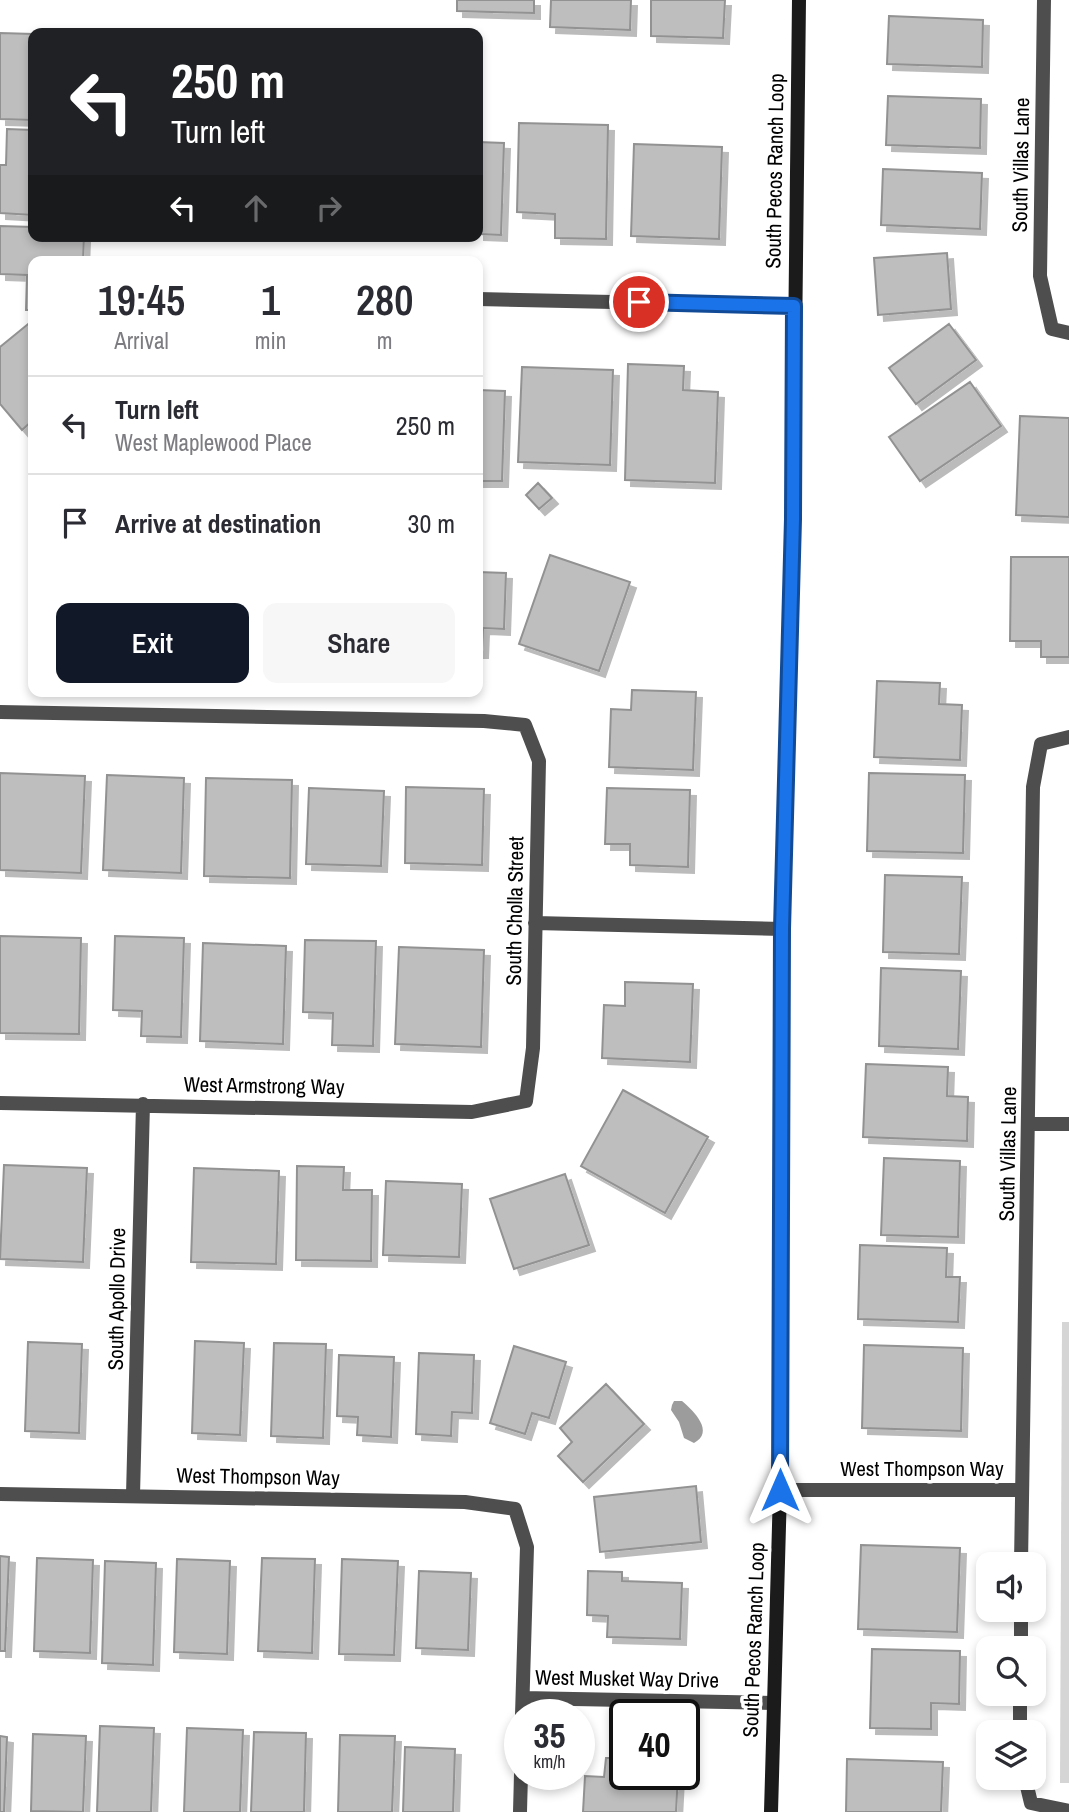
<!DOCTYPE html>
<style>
body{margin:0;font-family:"Archivo Narrow",sans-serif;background:#f7f7f7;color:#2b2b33;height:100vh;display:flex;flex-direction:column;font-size:26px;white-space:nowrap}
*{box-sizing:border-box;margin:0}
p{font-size:23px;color:#7c7c81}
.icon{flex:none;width:38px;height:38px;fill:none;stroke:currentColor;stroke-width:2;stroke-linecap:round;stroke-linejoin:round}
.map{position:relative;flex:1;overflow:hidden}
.panel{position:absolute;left:28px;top:256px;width:455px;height:441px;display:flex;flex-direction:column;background:#fff;border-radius:14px;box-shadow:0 4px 10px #0003}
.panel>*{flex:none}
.guide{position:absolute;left:28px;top:28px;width:455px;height:214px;border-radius:14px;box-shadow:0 4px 10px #0003;background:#202124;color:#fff;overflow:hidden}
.buttons{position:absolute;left:976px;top:1552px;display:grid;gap:14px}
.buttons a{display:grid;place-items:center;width:70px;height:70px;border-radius:14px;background:#fff;box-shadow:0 4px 10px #0003;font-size:35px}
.speed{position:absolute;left:504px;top:1699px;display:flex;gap:14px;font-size:35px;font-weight:700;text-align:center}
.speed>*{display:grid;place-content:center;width:91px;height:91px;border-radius:50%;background:#fff;box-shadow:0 4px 10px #0003;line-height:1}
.speed small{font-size:18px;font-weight:400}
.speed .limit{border:4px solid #111;border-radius:10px;background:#fff;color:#111}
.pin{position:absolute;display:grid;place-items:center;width:60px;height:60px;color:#fff;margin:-30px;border:4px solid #fff;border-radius:50%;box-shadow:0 2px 7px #0007}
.me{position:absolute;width:77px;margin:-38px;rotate:0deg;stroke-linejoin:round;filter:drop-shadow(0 0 5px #0008)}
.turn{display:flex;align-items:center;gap:24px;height:147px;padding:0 28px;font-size:32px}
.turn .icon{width:91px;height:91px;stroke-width:2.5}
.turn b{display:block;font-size:49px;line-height:60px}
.lanes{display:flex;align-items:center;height:66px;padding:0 28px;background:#0003;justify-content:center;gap:35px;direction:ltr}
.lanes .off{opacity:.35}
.eta{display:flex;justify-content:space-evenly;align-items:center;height:119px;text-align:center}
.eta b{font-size:42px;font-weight:600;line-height:49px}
.button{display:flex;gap:14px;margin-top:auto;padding:14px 28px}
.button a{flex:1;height:80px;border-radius:14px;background:#111827;color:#fff;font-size:28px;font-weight:600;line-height:80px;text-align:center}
.button a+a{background:#f7f7f7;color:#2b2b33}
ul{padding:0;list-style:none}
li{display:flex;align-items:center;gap:21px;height:98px;padding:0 28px;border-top:2px solid #e1e1e2}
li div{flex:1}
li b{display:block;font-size:26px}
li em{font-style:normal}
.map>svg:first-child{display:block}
.green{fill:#d5d5d5}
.water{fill:#9c9c9c}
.building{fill:#bebebe;stroke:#929292;stroke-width:2;filter:url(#shadow)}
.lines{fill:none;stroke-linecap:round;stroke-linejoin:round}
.street{stroke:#4e4e4e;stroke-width:14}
.secondary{stroke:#1b1b1b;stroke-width:14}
.route-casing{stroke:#114b97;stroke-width:18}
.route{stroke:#1a73e8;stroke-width:12}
.labels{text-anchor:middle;stroke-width:7;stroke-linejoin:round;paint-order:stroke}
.street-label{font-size:21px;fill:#000;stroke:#fff}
</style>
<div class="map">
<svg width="1069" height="1812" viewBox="0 0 1069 1812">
<defs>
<filter id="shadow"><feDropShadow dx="6" dy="6" stdDeviation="0" flood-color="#0004"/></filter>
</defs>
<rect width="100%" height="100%" fill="#fff"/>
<path class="green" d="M1062,1322H1069V1783H1060Z"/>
<path class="water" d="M674,1401H682C694,1411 715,1432 694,1443L684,1438L679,1422L671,1410L672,1405Z"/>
<path class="building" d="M457,0H534V13L457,11Z
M551,0H631L630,30L550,27Z
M651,0H725L723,38L651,36Z
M889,16L983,20L982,67L887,64Z
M0,33L33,34V120L0,119Z
M888,96L981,99L980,148L886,145Z
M519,123L608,125L606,239L555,238V214L517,212Z
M7,129L33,130V215L0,213V165H6Z
M478,142L504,143L501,235L478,234Z
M634,144L722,147L719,239L631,236Z
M883,169L982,173L980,229L881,225Z
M0,226L33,227V236H84L83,261H33V310H26L27,275L0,274Z
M947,253L951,309L878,315L874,258Z
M33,320V420L22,430L0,404V347Z
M949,324L976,360L916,404L889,368Z
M628,364L684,366L683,390L718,392L715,483L625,480Z
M522,367L613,370L610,465L518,462Z
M970,382L1001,426L920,481L889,437Z
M478,390L505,391L502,481H478Z
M1020,416L1069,418V517L1016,515Z
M538,483L552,498L539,509L526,495Z
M32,550H33V645H29Z
M550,555L630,582L599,671L519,644Z
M1011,557H1069V657H1041V641H1010Z
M478,572L506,573L504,629L483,628L482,652H478Z
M877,681L940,683L939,704L962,705L960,760L874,757Z
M632,690L696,692L693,770L609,767L611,709L631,710Z
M0,773L85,776L81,873L0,870Z
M869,773L965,775L963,853L867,851Z
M107,775L184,778L181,873L103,870Z
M206,778L292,780L290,878L204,876Z
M406,787L484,789L482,865L405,863Z
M309,788L384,791L381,866L306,864Z
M607,788L690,790L688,867L630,865V844H605Z
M885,875L962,877L959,954L883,952Z
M0,936L81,938L79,1034L0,1033Z
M115,936L184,938L181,1037L141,1036L142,1011L113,1010Z
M305,940L376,941L373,1046L332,1045L333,1013L303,1012Z
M203,943L286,946L283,1044L200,1041Z
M399,947L484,950L481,1047L395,1044Z
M881,968L961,971L958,1049L879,1046Z
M625,982L693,984L690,1062L602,1058L604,1005L625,1006Z
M866,1064L948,1067L947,1096L968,1097L967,1141L863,1137Z
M623,1090L708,1137L665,1213L581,1166Z
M884,1158L960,1161L958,1237L881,1235Z
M4,1165L87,1168L83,1262L0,1259Z
M297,1166L344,1167L343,1190H372L371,1261L296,1260Z
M194,1168L279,1171L276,1264L191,1262Z
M565,1174L589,1245L514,1269L490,1199Z
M386,1181L462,1184L459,1257L383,1255Z
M860,1245L947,1248L946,1277H960L958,1322L858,1319Z
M195,1341L244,1343L240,1435L192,1433Z
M28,1342L82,1344L79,1433L25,1431Z
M274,1343L326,1344L323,1438L271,1436Z
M864,1345L963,1348L961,1431L862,1428Z
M514,1346L566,1362L549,1418L532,1413L525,1434L490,1423Z
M419,1353L474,1355L472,1413L452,1412L451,1436L416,1434Z
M339,1355L394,1357L391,1437L357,1435L358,1417L337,1416Z
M606,1384L644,1424L583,1482L558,1456L572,1442L560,1428Z
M696,1486L701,1542L600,1552L594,1497Z
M861,1545L960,1548L957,1632L858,1629Z
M0,1556L9,1557L5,1651H0Z
M37,1558L93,1560L90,1653L34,1651Z
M262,1558L315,1559L312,1653L258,1651Z
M177,1559L230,1561L227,1654L174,1652Z
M342,1559L398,1561L394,1655L339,1654Z
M105,1561L156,1563L153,1665L102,1663Z
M419,1571L471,1573L468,1650L416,1648Z
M588,1571L622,1572V1581L682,1583L680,1639L607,1637L608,1616L587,1615Z
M872,1649L960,1651L959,1704L931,1703V1729L870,1728Z
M100,1726L154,1728L151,1812H97Z
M187,1728L243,1730L240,1812H184Z
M254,1732L306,1733L304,1812H251Z
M33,1734L86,1736L83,1812L31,1811Z
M340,1735L395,1736L392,1812H338Z
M0,1736L7,1737L4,1812H0Z
M405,1747L455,1749L453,1812H403Z
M606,1758H625V1774H678L676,1812H583L585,1776L604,1777Z
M847,1759L943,1762L941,1812H846Z"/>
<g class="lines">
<path class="street" d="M1044,0L1040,276L1052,329L1069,333
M478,299L794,306
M0,712L484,721L525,725L539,761L533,1048L526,1101L472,1112L0,1103
M535,923L782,929
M1029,1124H1069
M780,1490H1022
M0,1494L465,1502L515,1509L527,1547L522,1715
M133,1495L143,1104
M1021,1564L1033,787L1041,744L1069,737
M1021,1648V1610
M523,1698L773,1703
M1020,1732V1694
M1025,1778L1031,1803L1069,1811
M520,1812L521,1774"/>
<path class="secondary" d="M771,1812L780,1490L782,929L793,519L799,0"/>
</g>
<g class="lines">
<defs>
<path id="route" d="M639,302L794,306L793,519L782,929L780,1490"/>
</defs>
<use href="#route" class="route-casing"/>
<use href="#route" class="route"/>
</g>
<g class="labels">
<g class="street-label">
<text transform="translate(1021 165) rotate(-89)" y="7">South Villas Lane</text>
<text transform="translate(775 171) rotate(-89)" y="7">South Pecos Ranch Loop</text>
<text transform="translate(515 911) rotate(-89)" y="7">South Cholla Street</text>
<text transform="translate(264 1086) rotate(1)" y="7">West Armstrong Way</text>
<text transform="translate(1008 1154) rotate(-89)" y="7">South Villas Lane</text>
<text transform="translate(117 1299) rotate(-89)" y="7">South Apollo Drive</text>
<text x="922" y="1476">West Thompson Way</text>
<text transform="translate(258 1477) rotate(1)" y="7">West Thompson Way</text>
<text transform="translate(754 1640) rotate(-88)" y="7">South Pecos Ranch Loop</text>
<text transform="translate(627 1679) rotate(1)" y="7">West Musket Way Drive</text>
</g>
</g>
</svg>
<div class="buttons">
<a><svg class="icon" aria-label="sound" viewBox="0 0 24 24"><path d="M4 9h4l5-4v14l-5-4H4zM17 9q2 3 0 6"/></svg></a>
<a><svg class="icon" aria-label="search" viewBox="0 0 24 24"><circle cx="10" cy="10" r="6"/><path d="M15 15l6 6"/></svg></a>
<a><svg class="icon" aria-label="layers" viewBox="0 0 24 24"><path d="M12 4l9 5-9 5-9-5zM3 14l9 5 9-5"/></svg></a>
</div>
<div class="speed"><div>35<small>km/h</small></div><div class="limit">40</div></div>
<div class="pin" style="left:639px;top:302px;background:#d93025"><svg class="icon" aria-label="arrive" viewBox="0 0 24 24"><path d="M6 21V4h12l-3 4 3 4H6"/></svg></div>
<svg class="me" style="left:780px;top:1490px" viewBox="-20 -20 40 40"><path d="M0-17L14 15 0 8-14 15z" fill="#1a73e8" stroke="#fff" stroke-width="4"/></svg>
<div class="guide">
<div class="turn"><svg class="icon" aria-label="left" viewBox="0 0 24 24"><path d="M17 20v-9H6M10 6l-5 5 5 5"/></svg><div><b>250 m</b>Turn left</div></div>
<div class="lanes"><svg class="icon" aria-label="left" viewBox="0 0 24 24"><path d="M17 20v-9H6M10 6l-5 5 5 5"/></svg><svg class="icon off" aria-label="ahead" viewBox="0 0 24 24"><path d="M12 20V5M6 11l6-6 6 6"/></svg><svg class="icon off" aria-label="right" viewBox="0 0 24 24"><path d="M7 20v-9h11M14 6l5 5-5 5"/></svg></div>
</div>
<section class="panel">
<div class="eta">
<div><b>19:45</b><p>Arrival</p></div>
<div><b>1</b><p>min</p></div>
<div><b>280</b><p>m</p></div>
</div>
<ul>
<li><svg class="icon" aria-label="left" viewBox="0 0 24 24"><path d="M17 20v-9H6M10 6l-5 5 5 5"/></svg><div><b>Turn left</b><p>West Maplewood Place</p></div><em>250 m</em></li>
<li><svg class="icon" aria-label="arrive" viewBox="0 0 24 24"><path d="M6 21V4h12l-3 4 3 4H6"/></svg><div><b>Arrive at destination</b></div><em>30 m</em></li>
</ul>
<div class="button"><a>Exit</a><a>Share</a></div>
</section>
</div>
